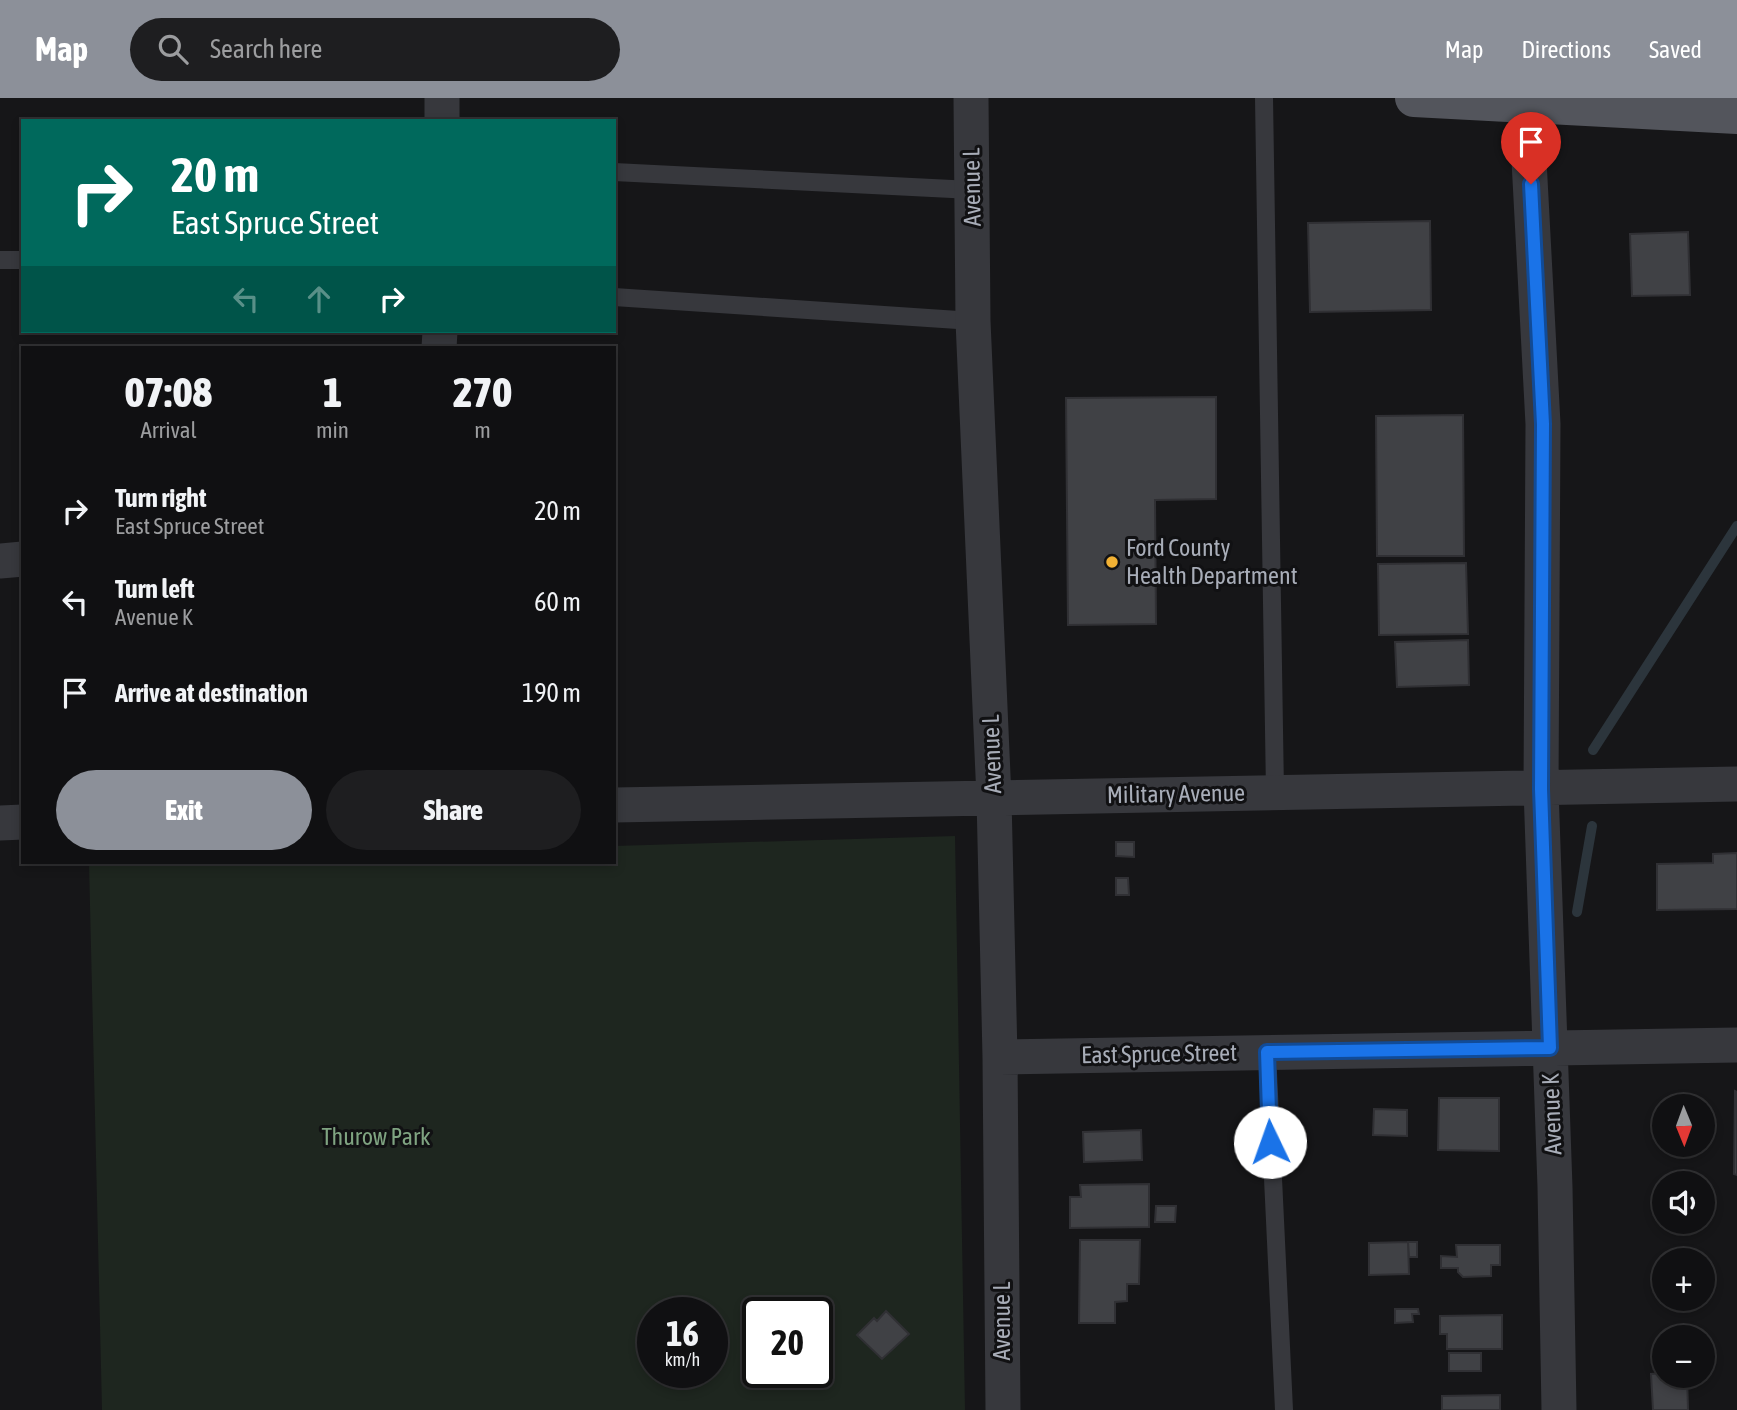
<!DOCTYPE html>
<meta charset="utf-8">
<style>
body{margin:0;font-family:"Asap Condensed",sans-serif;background:#1e1e20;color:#f1f3f6;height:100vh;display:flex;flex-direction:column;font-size:26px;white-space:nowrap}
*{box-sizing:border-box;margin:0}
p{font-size:23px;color:#9c9d9f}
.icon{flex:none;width:38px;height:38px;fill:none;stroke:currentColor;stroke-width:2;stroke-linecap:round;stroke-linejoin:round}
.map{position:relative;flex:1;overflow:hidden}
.drawer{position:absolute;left:21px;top:248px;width:595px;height:518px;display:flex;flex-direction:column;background:#101012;border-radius:0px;box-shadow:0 4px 10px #0003,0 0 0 2px #303032}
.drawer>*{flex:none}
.top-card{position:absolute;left:21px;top:21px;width:595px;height:214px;border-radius:0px;box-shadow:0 4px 10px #0003,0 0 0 2px #303032;background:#00695c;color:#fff;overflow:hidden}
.needle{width:46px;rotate:179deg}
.controls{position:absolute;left:1652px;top:996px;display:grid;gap:14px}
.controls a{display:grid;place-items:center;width:63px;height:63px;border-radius:50%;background:#101012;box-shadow:0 4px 10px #0003,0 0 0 2px #303032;font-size:35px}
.speed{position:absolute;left:637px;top:1199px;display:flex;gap:14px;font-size:35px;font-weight:700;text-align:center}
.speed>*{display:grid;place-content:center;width:91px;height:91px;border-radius:50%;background:#101012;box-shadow:0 4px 10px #0003,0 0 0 2px #303032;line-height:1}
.speed small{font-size:18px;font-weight:400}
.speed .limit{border:4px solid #111;border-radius:10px;background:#fff;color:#111}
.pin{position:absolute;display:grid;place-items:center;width:60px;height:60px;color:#fff;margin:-72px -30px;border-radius:50% 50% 50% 0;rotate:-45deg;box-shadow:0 0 7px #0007}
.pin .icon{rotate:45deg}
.me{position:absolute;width:77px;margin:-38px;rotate:357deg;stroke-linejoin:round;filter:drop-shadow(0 0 5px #0008)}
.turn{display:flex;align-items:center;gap:24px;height:147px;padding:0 35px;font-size:32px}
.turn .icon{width:91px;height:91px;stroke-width:2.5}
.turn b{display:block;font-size:49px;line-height:60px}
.lanes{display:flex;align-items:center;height:66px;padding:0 35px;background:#0003;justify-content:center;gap:35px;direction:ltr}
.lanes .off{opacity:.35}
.eta{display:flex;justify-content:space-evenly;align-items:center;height:119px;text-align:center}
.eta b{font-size:42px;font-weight:800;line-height:49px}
.primary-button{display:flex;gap:14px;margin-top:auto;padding:14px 35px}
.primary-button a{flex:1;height:80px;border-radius:42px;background:#8c9099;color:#fff;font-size:28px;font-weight:800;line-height:80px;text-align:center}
.primary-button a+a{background:#1e1e20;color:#f1f3f6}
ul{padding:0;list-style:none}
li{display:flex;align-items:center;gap:21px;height:91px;padding:0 35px}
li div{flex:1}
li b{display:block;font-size:26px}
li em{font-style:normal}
header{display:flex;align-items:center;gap:42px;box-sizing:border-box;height:98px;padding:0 35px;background:#8c9099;color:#fff}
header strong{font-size:33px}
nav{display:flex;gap:38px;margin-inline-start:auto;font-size:24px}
.search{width:490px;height:63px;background:#1e1e20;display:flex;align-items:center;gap:18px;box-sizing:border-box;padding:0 24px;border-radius:38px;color:#9c9d9f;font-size:26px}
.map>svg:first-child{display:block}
.green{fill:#1e261f;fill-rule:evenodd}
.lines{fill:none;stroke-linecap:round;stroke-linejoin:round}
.stream{stroke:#2c353c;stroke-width:10}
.building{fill:#404145;stroke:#303034;stroke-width:2}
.lane{stroke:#37383d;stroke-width:18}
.street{stroke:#37383d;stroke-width:35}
.primary{stroke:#53555c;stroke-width:38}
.route-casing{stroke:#114b97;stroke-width:18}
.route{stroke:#1a73e8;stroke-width:12}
.poi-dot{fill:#f2b134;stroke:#111113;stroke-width:2.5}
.labels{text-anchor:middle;stroke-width:6;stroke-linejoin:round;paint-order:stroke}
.street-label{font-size:24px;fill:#a8adb8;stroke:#111113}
.poi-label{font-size:24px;fill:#a8adb8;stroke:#111113;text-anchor:start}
.park-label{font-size:24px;fill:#7fa381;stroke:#111113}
</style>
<header>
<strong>Map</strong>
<div class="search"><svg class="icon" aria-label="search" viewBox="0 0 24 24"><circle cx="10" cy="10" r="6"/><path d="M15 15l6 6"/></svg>Search here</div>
<nav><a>Map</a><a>Directions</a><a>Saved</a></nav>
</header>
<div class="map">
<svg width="1737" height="1312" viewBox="0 0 1737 1312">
<rect width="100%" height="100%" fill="#161618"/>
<path class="green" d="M955,738L965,1312H102L89,765H614V748ZM653,1214H712V1274H653ZM758,1214H817V1274H758Z"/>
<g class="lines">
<path class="stream" d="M1593,652L1737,428
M1577,814L1592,728"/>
</g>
<path class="building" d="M1430,123L1431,212L1310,214L1308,125Z
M1688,134L1690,197L1632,198L1630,136Z
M1216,299V401L1155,402L1156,526L1068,527L1066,300Z
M1463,317L1464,458H1377L1376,318Z
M1466,465L1468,536L1379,537L1378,466Z
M1468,542L1469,587L1397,589L1395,544Z
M1116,744H1134V759L1116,758Z
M1737,755V811L1657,812V766L1713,765V756Z
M1116,780H1128L1129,797H1116Z
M1735,993L1737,994V1077L1734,1076Z
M1439,1000H1499V1053L1438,1052Z
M1374,1011L1407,1012V1038L1373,1037Z
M1141,1032L1142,1062L1084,1064L1083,1034Z
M1149,1086V1129L1070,1130V1099H1081L1080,1087Z
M1156,1108H1176L1175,1124H1155Z
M1080,1142H1140L1139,1186H1127V1203L1115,1204V1225H1079Z
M1408,1144L1409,1176L1369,1177V1145Z
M1408,1144H1417V1159H1409Z
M1456,1147H1500V1167H1491V1178L1463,1179L1458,1174V1170H1441V1158L1457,1159Z
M1395,1211H1418L1419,1216H1412L1413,1224L1395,1225Z
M886,1213L909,1236L882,1261L857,1237L874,1220L877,1223Z
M1502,1217V1251H1447V1236H1440V1218Z
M1449,1255H1481V1273H1449Z
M1664,1275V1278H1687L1688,1312H1653L1651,1276Z
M1500,1297V1312H1442V1298Z"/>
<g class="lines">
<path class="lane" d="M1264,0L1275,694
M614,74L972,92
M0,162H23
M614,199L973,223
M1267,954L1284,1312"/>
<path class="street" d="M971,0L973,223L994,700L1000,959L1003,1312
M1526,6L1543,326L1541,691L1555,1089L1559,1312
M442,23V0
M439,250L440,233
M0,463L23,461
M614,707L1737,686
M0,725L23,724
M1000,959L1737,947"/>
<path class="primary" d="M1414,0L1737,17"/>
</g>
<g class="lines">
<defs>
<path id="route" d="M1270,1044L1267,954L1550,950L1541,691L1543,326L1531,86"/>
</defs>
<use href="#route" class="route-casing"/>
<use href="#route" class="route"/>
</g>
<circle class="poi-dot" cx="1112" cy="464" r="7"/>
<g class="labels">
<g class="street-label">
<text transform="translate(972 89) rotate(-91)" y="8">Avenue L</text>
<text transform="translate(992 656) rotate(-92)" y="8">Avenue L</text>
<text transform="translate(1176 696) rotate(-1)" y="8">Military Avenue</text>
<text transform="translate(1159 956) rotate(-1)" y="8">East Spruce Street</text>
<text transform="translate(1552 1016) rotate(-92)" y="8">Avenue K</text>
<text transform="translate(1002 1223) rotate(-90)" y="8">Avenue L</text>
</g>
<g class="poi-label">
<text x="1126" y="458">Ford County<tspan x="1126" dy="28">Health Department</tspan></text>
</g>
<g class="park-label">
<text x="376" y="1047">Thurow Park</text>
</g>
</g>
</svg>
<div class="controls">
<a><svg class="needle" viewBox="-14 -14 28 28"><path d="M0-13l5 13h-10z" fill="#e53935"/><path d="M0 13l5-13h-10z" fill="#9c9d9f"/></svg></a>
<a><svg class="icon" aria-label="sound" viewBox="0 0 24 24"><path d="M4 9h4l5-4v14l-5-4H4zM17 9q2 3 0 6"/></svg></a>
<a>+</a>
<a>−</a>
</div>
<div class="speed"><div>16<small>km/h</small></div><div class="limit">20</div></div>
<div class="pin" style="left:1531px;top:86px;background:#d93025"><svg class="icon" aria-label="arrive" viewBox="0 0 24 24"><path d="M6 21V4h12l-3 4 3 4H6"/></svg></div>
<svg class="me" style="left:1270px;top:1044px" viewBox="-20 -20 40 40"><circle r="19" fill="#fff"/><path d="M0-13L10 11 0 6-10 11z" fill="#1a73e8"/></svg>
<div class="top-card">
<div class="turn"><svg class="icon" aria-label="right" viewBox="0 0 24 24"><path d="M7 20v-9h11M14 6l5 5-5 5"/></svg><div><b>20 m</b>East Spruce Street</div></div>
<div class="lanes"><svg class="icon off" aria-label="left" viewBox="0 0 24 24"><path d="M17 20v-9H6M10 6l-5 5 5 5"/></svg><svg class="icon off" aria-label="ahead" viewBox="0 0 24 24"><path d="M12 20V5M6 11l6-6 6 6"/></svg><svg class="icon" aria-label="right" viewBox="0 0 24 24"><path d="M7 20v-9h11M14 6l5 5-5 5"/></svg></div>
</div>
<section class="drawer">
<div class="eta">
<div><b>07:08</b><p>Arrival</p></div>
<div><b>1</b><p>min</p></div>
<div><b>270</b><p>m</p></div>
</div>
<ul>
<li><svg class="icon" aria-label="right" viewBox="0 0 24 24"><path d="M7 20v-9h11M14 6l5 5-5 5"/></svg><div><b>Turn right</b><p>East Spruce Street</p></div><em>20 m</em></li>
<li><svg class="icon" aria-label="left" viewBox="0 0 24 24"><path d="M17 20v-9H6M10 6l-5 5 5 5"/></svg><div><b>Turn left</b><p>Avenue K</p></div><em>60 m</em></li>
<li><svg class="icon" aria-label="arrive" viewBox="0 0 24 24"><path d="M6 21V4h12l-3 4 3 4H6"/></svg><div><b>Arrive at destination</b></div><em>190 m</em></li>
</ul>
<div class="primary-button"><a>Exit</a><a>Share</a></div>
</section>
</div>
